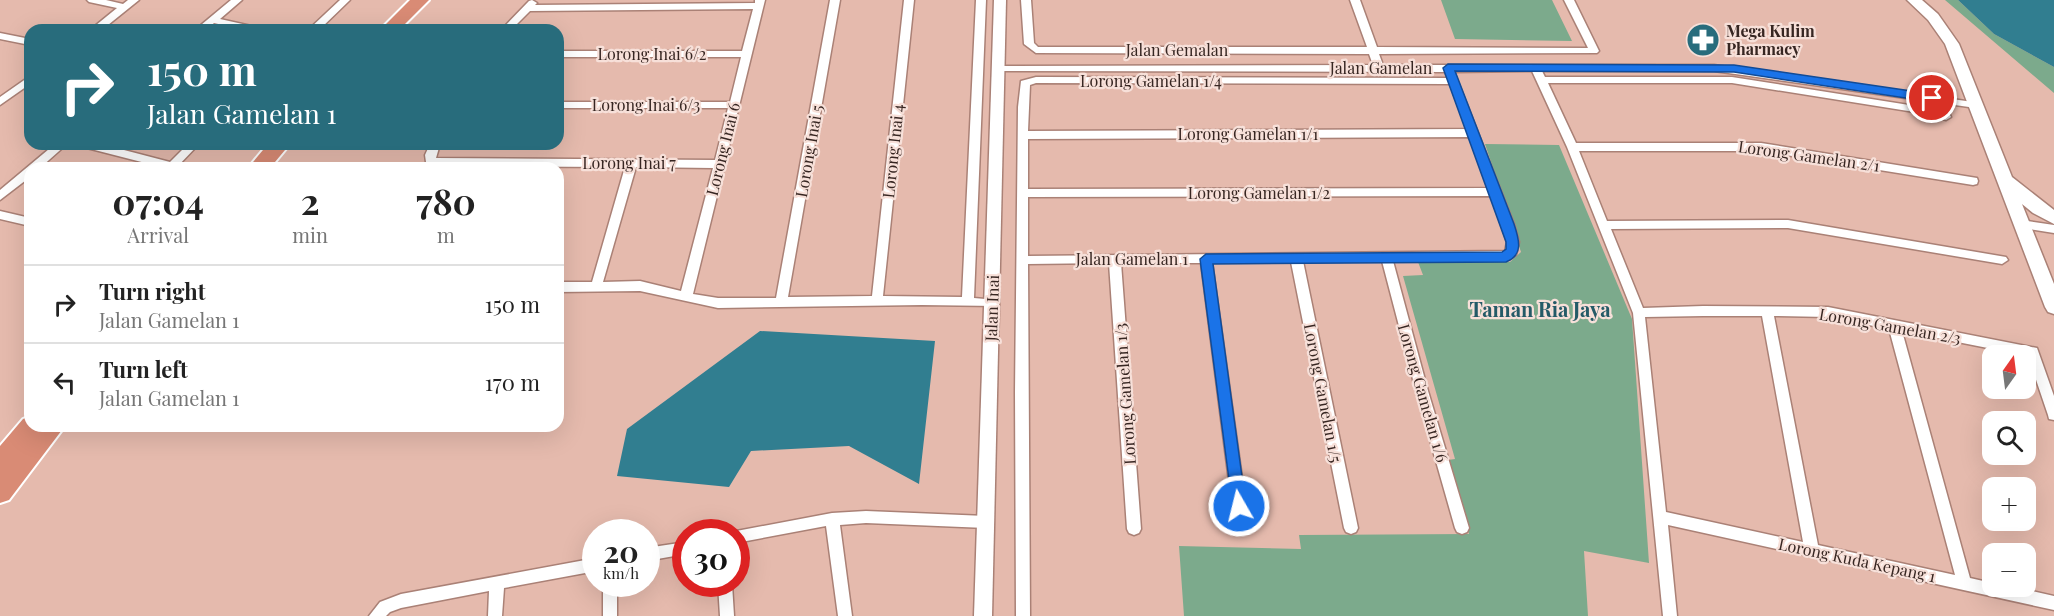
<!DOCTYPE html>
<meta charset="utf-8">
<style>
body{margin:0;font-family:"Playfair Display",serif;background:#f6f6f6;color:#222;height:100vh;display:flex;flex-direction:column;font-size:22px;white-space:nowrap}
*{box-sizing:border-box;margin:0}
p{font-size:20px;color:#767676}
.icon{flex:none;width:33px;height:33px;fill:none;stroke:currentColor;stroke-width:2;stroke-linecap:round;stroke-linejoin:round}
.map{position:relative;flex:1;overflow:hidden}
.sheet{position:absolute;left:24px;top:162px;width:540px;height:270px;display:flex;flex-direction:column;background:#fff;border-radius:18px;box-shadow:0 6px 24px #0002}
.sheet>*{flex:none}
.top-card{position:absolute;left:24px;top:24px;width:540px;height:126px;border-radius:18px;box-shadow:0 6px 24px #0002;background:#286c7c;color:#fff;overflow:hidden}
.needle{width:39px;rotate:14deg}
.buttons{position:absolute;left:1982px;top:345px;display:grid;gap:12px}
.buttons a{display:grid;place-items:center;width:54px;height:54px;border-radius:12px;background:#fff;box-shadow:0 6px 24px #0002;font-size:30px}
.speed{position:absolute;left:582px;top:519px;display:flex;gap:12px;font-size:30px;font-weight:700;text-align:center}
.speed>*{display:grid;place-content:center;width:78px;height:78px;border-radius:50%;background:#fff;box-shadow:0 6px 24px #0002;line-height:1}
.speed small{font-size:15px;font-weight:400}
.speed .limit{border:9px solid #d22;background:#fff;color:#111}
.pin{position:absolute;display:grid;place-items:center;width:51px;height:51px;color:#fff;margin:-26px;border:3px solid #fff;border-radius:50%;box-shadow:0 2px 6px #0007}
.me{position:absolute;width:66px;margin:-33px;rotate:352deg;stroke-linejoin:round;filter:drop-shadow(0 0 4px #0008)}
.turn{display:flex;align-items:center;gap:21px;height:126px;padding:0 24px;font-size:27px}
.turn .icon{width:78px;height:78px;stroke-width:2.5}
.turn b{display:block;font-size:42px;line-height:51px}
.eta{display:flex;justify-content:space-evenly;align-items:center;height:102px;text-align:center}
.eta b{font-size:36px;font-weight:700;line-height:42px}
ul{padding:0;list-style:none}
li{display:flex;align-items:center;gap:18px;height:78px;padding:0 24px;border-top:2px solid #e0e0e0}
li div{flex:1}
li b{display:block;font-size:22px}
li em{font-style:normal}
.map>svg:first-child{display:block}
.green{fill:#7caa8c}
.water{fill:#317e90}
.lines{fill:none;stroke-linecap:round;stroke-linejoin:round}
.minor-casing{stroke:#aa8176;stroke-width:3}
.tertiary-casing{stroke:#aa8176;stroke-width:3}
.secondary-casing{stroke:#aa8176;stroke-width:3}
.motorway-casing{stroke:#fff;stroke-width:4}
.minor{fill:#fff;fill-rule:evenodd}
.tertiary{fill:#fff;fill-rule:evenodd}
.secondary{fill:#fff;fill-rule:evenodd}
.motorway{fill:#d98b75;fill-rule:evenodd}
.route{fill:#1a73e8;stroke:#114b97;stroke-width:1.5}
.labels{text-anchor:middle;stroke-width:4.5;stroke-linejoin:round;paint-order:stroke}
.poi-label{font-size:16px;font-weight:bold;fill:#372622;stroke:#f7e0d9;text-anchor:start}
.street-label{font-size:16px;fill:#372622;stroke:#f7e0d9}
.quarter-label{font-size:20px;font-weight:bold;fill:#245a67;stroke:#f7e0d9}
</style>
<div class="map">
<svg width="2054" height="616" viewBox="0 0 2054 616">
<rect width="100%" height="100%" fill="#e5baad"/>
<path class="green" d="M1441,0H1552L1572,41L1455,39Z
M1945,0H1958L1994,34L2054,67V93Z
M1485,144L1559,145L1632,319L1649,563L1584,551L1588,616H1184L1179,546L1301,549L1299,535L1469,534L1448,460L1455,459L1403,276L1423,275L1418,262H1510L1521,252Z"/>
<path class="water" d="M1958,0H2054V67L1994,34Z
M760,331L935,341L919,484L849,446L751,451L729,487L617,476L627,429Z"/>
<g class="lines">
<defs>
<path id="minor" d="M87,0H106L123,4L128,0H139L108,25L120,28L122,30H90L117,8L89,2Z
M231,0H242L220,19L260,28L262,30H244L214,23L206,30H195Z
M340,0H350L319,30H308Z
M532,0L537,3L535,5L755,3V0H765L693,294L718,298H776L830,0H840L788,297L872,296L904,0H914L883,296L962,297L976,0H986L974,298L996,300L998,303L996,306L922,305L718,308L640,291L558,292V282H592L625,167L431,166L426,162L425,155L430,144H440L436,158L715,160L728,108H558V102H730L741,57H558V51H742L753,9L530,11L511,30H501L529,1ZM636,167L713,168L681,291L640,281L603,282Z
M1021,0H1031L1034,43L1038,47H1367L1350,0H1360L1377,47L1588,48L1564,0H1574L1599,51L1597,53L1379,54L1383,65H1714L1980,103L1981,105L1976,108L1714,71H1542L1545,77H1732L1928,108L1950,115L1951,117L1946,120L1927,114L1732,83H1548L1576,143H1761L1977,178L1978,181L1977,184L1973,185L1761,151H1579L1607,221L1788,220L2006,257L2008,260L2002,264L1788,228L1611,229L1643,308L1703,306L1828,307L2037,348L2054,396V420L2049,419L2048,415L2028,356L1902,331L1970,578L1992,583V586H2009L2054,596V610L1668,525L1677,616H1663L1633,313L1567,147L1532,71L1454,72L1514,224L1519,242L1516,255L1510,259L1393,261L1428,391L1469,528L1467,532L1462,534L1457,532L1455,528L1416,391L1382,261H1303L1358,528L1356,532L1351,534L1346,532L1344,528L1291,262H1212L1249,528L1247,532L1242,534L1237,532L1235,528L1201,263H1121L1141,529L1139,533L1134,535L1129,533L1127,529L1109,263L1028,264L1030,616H1016L1015,392L1018,107L1021,81L1036,77L1447,78L1446,74L1448,72L994,71L993,69L998,66L1373,65L1369,54L1036,53L1024,44ZM1036,83L1450,84L1467,129L1028,131L1030,85ZM1470,137L1489,188L1028,189V139ZM1492,196L1507,242L1505,251L1028,256V197ZM1703,316H1762L1803,542L1666,512L1645,317ZM1774,316L1828,317L1889,329L1955,575L1818,545Z
M0,33L30,39V45L0,39Z
M30,76V84L0,105V97Z
M55,144H67L40,168H30V177L0,200V190Z
M82,144H101L170,162L188,144H199L176,168H165L83,147Z
M0,211L30,218V226L0,219Z
M2021,220L2054,225V233L2017,227L2015,224Z
M866,511L986,516L991,518L993,522L991,526L986,528L866,523L840,525L852,616H838L826,526L736,543V532H731L832,513Z
M686,542V554L646,561V548Z
M596,558V571L504,588L502,616H488L489,591L401,608L390,612L386,616H369L380,602L401,594Z
M603,584H617V616H603Z
M718,584H732L734,616H720Z"/>
<path id="tertiary" d="M994,0H1006L992,616H974Z"/>
<path id="secondary" d="M1907,0H1922L1938,14L1959,44L2012,177L2054,210V224L2033,213L2022,204L2054,284V314L2048,312L2045,307L1945,44L1928,20Z"/>
<path id="motorway" d="M410,0H429L399,30H380Z
M268,144H290L270,168H248Z
M30,416V426H65L9,500L0,503V446L23,419Z"/>
</defs>
<use href="#minor" class="minor-casing"/>
<use href="#tertiary" class="tertiary-casing"/>
<use href="#secondary" class="secondary-casing"/>
<use href="#motorway" class="motorway-casing"/>
<use href="#minor" class="minor"/>
<use href="#tertiary" class="tertiary"/>
<use href="#secondary" class="secondary"/>
<use href="#motorway" class="motorway"/>
</g>
<path class="route" d="M1448,64L1734,65L1932,94L1938,98L1932,102L1734,72L1455,71L1514,224C1519,239 1524,255 1506,262L1213,264L1246,506L1244,510L1239,512L1233,510L1200,259L1206,254L1502,252L1506,249V242L1443,68Z"/>
<defs>
<symbol id="pharmacy-disc" viewBox="-11 -11 22 22"><circle r="9.5" fill="#286c7c" stroke="#f7e0d9"/><path d="M-2-6h4v4h4v4h-4v4h-4v-4h-4v-4h4Z" fill="#fff"/></symbol>
</defs>
<g fill-rule="evenodd">
<use href="#pharmacy-disc" x="1684" y="21" width="38" height="38"/>
</g>
<g class="labels">
<g class="poi-label">
<text x="1726" y="37">Mega Kulim<tspan x="1726" dy="18">Pharmacy</tspan></text>
</g>
<g class="street-label">
<text x="1177" y="56">Jalan Gemalan</text>
<text x="652" y="60">Lorong Inai 6/2</text>
<text x="1381" y="74">Jalan Gamelan</text>
<text x="1151" y="87">Lorong Gamelan 1/4</text>
<text x="646" y="111">Lorong Inai 6/3</text>
<text x="1248" y="140">Lorong Gamelan 1/1</text>
<text transform="translate(723 149) rotate(-76)" y="6">Lorong Inai 6</text>
<text transform="translate(809 151) rotate(-80)" y="6">Lorong Inai 5</text>
<text transform="translate(893 151) rotate(-84)" y="6">Lorong Inai 4</text>
<text transform="translate(1809 156) rotate(8)" y="6">Lorong Gamelan 2/1</text>
<text x="629" y="169">Lorong Inai 7</text>
<text x="1259" y="199">Lorong Gamelan 1/2</text>
<text x="1132" y="265">Jalan Gamelan 1</text>
<text transform="translate(992 308) rotate(-88)" y="6">Jalan Inai</text>
<text transform="translate(1890 326) rotate(10)" y="6">Lorong Gamelan 2/3</text>
<text transform="translate(1323 393) rotate(79)" y="6">Lorong Gamelan 1/5</text>
<text transform="translate(1423 393) rotate(74)" y="6">Lorong Gamelan 1/6</text>
<text transform="translate(1125 394) rotate(-94)" y="6">Lorong Gamelan 1/3</text>
<text transform="translate(1857 560) rotate(12)" y="6">Lorong Kuda Kepang 1</text>
</g>
<g class="quarter-label">
<text x="1540" y="317">Taman Ria Jaya</text>
</g>
</g>
</svg>
<div class="buttons">
<a><svg class="needle" viewBox="-14 -14 28 28"><path d="M0-13l5 13h-10z" fill="#e53935"/><path d="M0 13l5-13h-10z" fill="#767676"/></svg></a>
<a><svg class="icon" aria-label="search" viewBox="0 0 24 24"><circle cx="10" cy="10" r="6"/><path d="M15 15l6 6"/></svg></a>
<a>+</a>
<a>−</a>
</div>
<div class="speed"><div>20<small>km/h</small></div><div class="limit">30</div></div>
<div class="pin" style="left:1932px;top:98px;background:#d93025"><svg class="icon" aria-label="arrive" viewBox="0 0 24 24"><path d="M6 21V4h12l-3 4 3 4H6"/></svg></div>
<svg class="me" style="left:1239px;top:506px" viewBox="-20 -20 40 40"><circle r="17" fill="#1a73e8" stroke="#fff" stroke-width="3"/><path d="M0-11L8 9 0 5-8 9z" fill="#fff"/></svg>
<div class="top-card">
<div class="turn"><svg class="icon" aria-label="right" viewBox="0 0 24 24"><path d="M7 20v-9h11M14 6l5 5-5 5"/></svg><div><b>150 m</b>Jalan Gamelan 1</div></div>
</div>
<section class="sheet">
<div class="eta">
<div><b>07:04</b><p>Arrival</p></div>
<div><b>2</b><p>min</p></div>
<div><b>780</b><p>m</p></div>
</div>
<ul>
<li><svg class="icon" aria-label="right" viewBox="0 0 24 24"><path d="M7 20v-9h11M14 6l5 5-5 5"/></svg><div><b>Turn right</b><p>Jalan Gamelan 1</p></div><em>150 m</em></li>
<li><svg class="icon" aria-label="left" viewBox="0 0 24 24"><path d="M17 20v-9H6M10 6l-5 5 5 5"/></svg><div><b>Turn left</b><p>Jalan Gamelan 1</p></div><em>170 m</em></li>
</ul>
</section>
</div>
